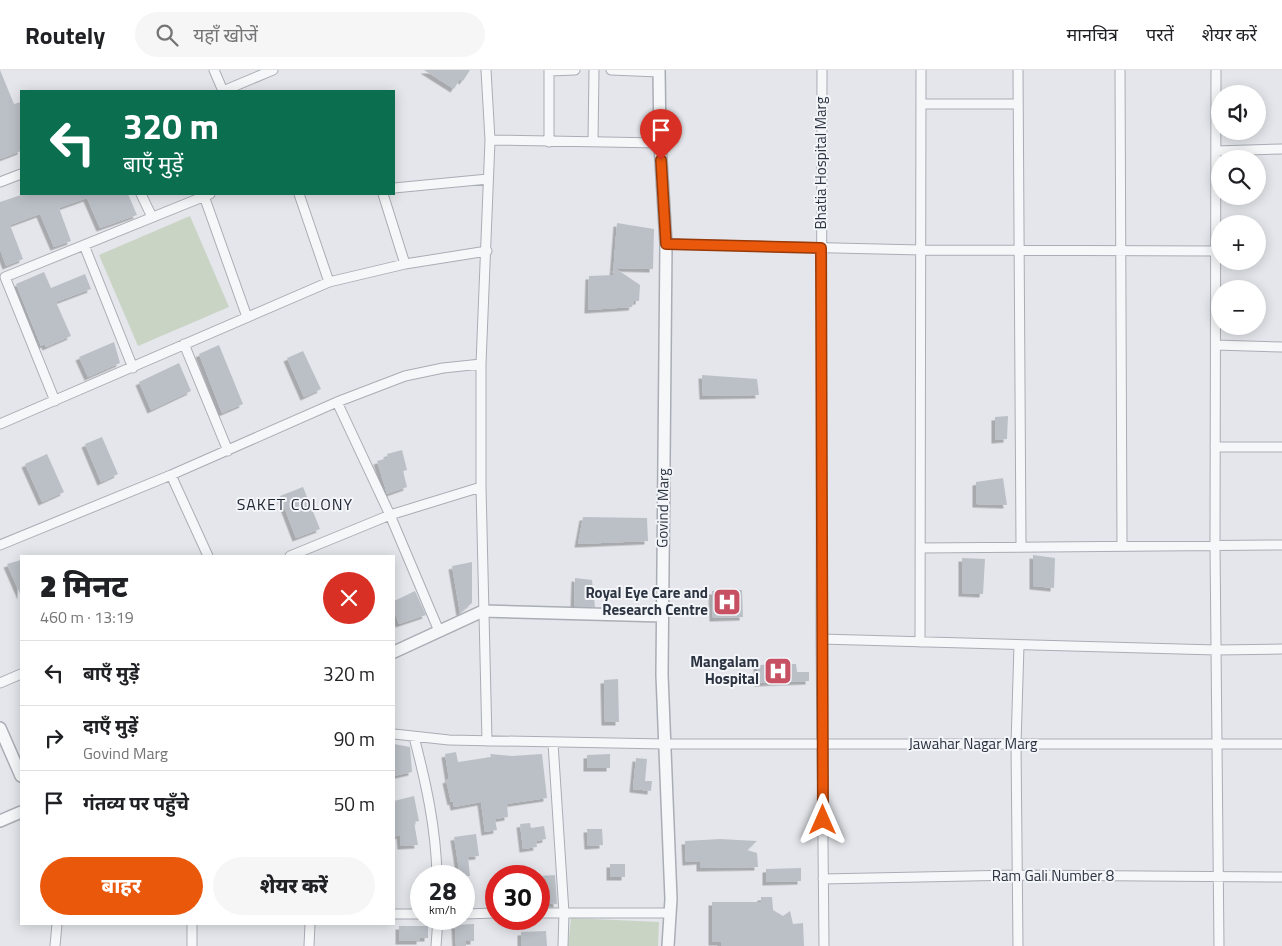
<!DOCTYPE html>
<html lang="hi">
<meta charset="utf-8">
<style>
body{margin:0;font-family:"Titillium Web","Noto Sans Devanagari",sans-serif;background:#f6f6f6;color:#202124;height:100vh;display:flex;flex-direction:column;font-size:19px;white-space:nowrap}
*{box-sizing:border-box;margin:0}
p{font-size:16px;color:#757577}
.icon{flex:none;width:28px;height:28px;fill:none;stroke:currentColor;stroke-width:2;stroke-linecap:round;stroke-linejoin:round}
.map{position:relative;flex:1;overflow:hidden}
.sheet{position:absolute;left:20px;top:485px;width:375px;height:370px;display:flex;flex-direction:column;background:#fff;border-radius:0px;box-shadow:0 2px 12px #0003}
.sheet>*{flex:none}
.guide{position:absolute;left:20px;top:20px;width:375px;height:105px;border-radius:0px;box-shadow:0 2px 12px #0003;background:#0b6e4f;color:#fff;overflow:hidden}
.controls{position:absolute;left:1211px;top:15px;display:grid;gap:10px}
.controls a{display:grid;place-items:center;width:55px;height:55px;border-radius:50%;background:#fff;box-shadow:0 2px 12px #0003;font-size:25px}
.speed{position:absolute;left:410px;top:795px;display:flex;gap:10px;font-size:25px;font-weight:700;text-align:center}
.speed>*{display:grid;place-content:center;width:65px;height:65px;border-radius:50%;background:#fff;box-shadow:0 2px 12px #0003;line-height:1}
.speed small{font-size:12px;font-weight:400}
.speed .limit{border:8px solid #d22;background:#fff;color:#111}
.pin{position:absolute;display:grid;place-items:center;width:42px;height:42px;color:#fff;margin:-51px -21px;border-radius:50% 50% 50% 0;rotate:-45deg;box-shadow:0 0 5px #0007}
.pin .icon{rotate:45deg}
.me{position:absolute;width:55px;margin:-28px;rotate:0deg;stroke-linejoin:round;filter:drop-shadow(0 0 4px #0008)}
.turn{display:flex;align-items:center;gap:18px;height:105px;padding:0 20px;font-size:22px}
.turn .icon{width:65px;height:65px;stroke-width:2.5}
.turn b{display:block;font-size:35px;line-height:42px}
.round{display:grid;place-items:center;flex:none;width:52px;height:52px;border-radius:26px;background:#f6f6f6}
.head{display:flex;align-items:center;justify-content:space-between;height:85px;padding:0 20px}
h1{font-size:30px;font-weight:800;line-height:38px}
.button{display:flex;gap:10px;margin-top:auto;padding:10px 20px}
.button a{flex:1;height:58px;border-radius:30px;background:#ea580c;color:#fff;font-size:20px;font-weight:800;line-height:58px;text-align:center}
.button a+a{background:#f6f6f6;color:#202124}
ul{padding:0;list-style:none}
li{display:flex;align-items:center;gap:15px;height:65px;padding:0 20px;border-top:1px solid #e0e0e0}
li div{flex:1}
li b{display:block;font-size:19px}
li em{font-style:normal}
header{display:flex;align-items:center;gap:30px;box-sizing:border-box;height:70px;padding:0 25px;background:#fff;border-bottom:1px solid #e0e0e0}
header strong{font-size:24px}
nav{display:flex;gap:28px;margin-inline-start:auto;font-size:18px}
.search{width:350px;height:45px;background:#f6f6f6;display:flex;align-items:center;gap:12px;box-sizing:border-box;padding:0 18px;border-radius:28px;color:#757577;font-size:19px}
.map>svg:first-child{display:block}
.green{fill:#c9d4c5}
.building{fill:#bbc0c7;filter:url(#shadow)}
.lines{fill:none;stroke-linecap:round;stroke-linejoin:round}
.minor-casing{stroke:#a9adb5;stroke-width:11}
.tertiary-casing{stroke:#a9adb5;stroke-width:14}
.minor{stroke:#f6f7f9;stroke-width:9}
.tertiary{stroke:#f6f7f9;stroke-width:11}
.route-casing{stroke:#983908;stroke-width:12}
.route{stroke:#ea580c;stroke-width:9}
.labels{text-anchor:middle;stroke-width:4;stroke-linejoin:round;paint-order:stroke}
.street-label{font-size:15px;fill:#2c3442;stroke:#f3f5f8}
.poi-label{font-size:15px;font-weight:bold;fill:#2c3442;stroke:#f3f5f8;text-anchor:end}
.neighbourhood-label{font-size:16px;letter-spacing:1px;fill:#1e2533;stroke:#f3f5f8}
</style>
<header>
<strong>Routely</strong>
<div class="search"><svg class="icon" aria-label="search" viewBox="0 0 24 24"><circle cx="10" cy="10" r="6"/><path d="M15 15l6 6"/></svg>यहाँ खोजें</div>
<nav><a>मानचित्र</a><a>परतें</a><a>शेयर करें</a></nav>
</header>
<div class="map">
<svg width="1282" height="876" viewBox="0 0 1282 876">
<defs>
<filter id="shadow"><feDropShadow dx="-3.5" dy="3.5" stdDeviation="0" flood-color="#0004"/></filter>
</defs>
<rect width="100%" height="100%" fill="#e4e6eb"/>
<path class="green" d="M190,146L229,237L138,276L99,185Z
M571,848L659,852L658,876H568Z"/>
<path class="building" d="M0,0L14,34L21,32V81L0,89Z
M424,0H470L463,11L460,9L454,19Z
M24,124H128L137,145L100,158L87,128L59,138L71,171L54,177L40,144L10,155L23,189L6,196L0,179V132Z
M617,153L654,159L653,199L615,198L640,215L639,231H634L632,237L588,240L589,206L613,205Z
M44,202L51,218L85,204L91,219L56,232L71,266L46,277L45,274L41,276L16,214Z
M114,272L120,293L88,307L79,287Z
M219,275L243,334L222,343L199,284Z
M303,281L321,319L304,327L287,288Z
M179,293L191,321L151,340L139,312Z
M702,305L757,309L759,325L703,326Z
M1008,346L1007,369L995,370V347Z
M102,367L118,404L101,412L85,374Z
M402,380L407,400L403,401L407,417L387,424L377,391L388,388L387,384Z
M47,384L64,422L42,432L25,394Z
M1003,408L1007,435L976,434V412Z
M303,417L320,459L296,468L280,426Z
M583,447L647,448L648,471L578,474Z
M1033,485L1055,488L1054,518L1033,516Z
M962,488L985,489L983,524L962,523Z
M21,490V526L7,494Z
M472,492V533L460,543L452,496Z
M575,508L592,510L595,537L574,536Z
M742,520L743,547L713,548L712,521Z
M415,521L426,545L399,554L394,541V531Z
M796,594L797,602H809V611L758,613L757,595Z
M618,609L619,652H605L604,610Z
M394,674L410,677L412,702L394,706Z
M456,682L458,692L491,687L490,684L512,686L542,684L547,728L507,734L508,747L495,749L497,760L485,762L481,732L454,737L453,731L451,732L446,710L449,709L445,684Z
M610,684V698H587V685Z
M636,688L647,689L645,711H652L651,721L633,719Z
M414,726L419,751L414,752L418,775L401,776L400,765L394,767V731Z
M530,753L531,758L544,756L546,769L536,771L537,777L523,779L520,754Z
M587,759H602L603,775L588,776Z
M476,764L479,786L468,787L470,806H460L454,767Z
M720,769L757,771L747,780L757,783L758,797L700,798V791L686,792L685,771Z
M610,794H625V807H610Z
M801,798V811L766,812V799Z
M555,805L557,834L543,833L542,822H539V806Z
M761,827H772L773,840L783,846L790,841L793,854L803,853L804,876H721V872H712V832H761Z
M474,854V871H466V876H456L455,855Z
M399,856H428V868H420V871H399Z
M546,861L547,876H521V862Z"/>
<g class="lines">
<defs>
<path id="minor" d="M214,0L223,21
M486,0L490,70L481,294V417L487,671
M549,0V72
M611,0L659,2
M822,0L821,569L824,876
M1018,0L1021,475
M1120,0L1122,476
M1216,0L1215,476L1219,876
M549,1L575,0
M223,21L273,0
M921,34H1017
M490,70L660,73
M593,71L594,0
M1216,81L1282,79
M0,112L21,104
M394,118L488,109
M141,124L152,147
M299,124L329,212
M383,124L405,194
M204,126L247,247
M666,174L921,180L1214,181
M84,175L133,298
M184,274L228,381
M1216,275L1282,277
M55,331L5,207L210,124
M337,332L390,445L439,561
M0,354L329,212L405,194L487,181
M1215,377H1282
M171,405L208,486
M0,475L171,405L337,332L405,306L443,298L481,294
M920,478L1282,475
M290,486L390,445L481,417
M821,569L1216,580L1282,579
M920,572L921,0
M0,613L21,604
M394,664L449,670L665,674H1282
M414,667C426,713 436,758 437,806
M553,673L564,843L563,876
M823,809L1017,805L1282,807
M539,843H669
M394,844H421
M464,844L496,843
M192,854V876
M55,876L57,854
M309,876L310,854
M436,876L438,849
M1018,876L1016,674L1019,575"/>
<path id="tertiary" d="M659,0L660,73L666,174L662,605L671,829L668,876
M394,582L483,541L662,546
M0,658L21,706
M0,751L21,742"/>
</defs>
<use href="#minor" class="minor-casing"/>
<use href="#tertiary" class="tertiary-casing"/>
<use href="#minor" class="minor"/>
<use href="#tertiary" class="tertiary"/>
</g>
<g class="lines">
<defs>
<path id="route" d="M661,90L666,174L821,178L823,750"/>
</defs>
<use href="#route" class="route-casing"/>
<use href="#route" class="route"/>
</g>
<defs>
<symbol id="hospital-square" viewBox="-11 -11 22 22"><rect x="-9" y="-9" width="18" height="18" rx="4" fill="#c75163" stroke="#f3f5f8"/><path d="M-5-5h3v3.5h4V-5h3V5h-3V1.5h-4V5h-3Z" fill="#fff"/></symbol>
</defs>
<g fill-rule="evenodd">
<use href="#hospital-square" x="711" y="516" width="32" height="32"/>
<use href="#hospital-square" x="762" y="585" width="32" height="32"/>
</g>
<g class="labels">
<g class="street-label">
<text transform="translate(821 93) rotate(-90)" y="5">Bhatia Hospital Marg</text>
<text transform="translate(663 438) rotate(-89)" y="5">Govind Marg</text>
<text x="973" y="679">Jawahar Nagar Marg</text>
<text x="1053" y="811">Ram Gali Number 8</text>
</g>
<g class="poi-label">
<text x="708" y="528">Royal Eye Care and<tspan x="708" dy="17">Research Centre</tspan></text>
<text x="759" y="597">Mangalam<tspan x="759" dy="17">Hospital</tspan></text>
</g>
<g class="neighbourhood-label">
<text x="295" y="440">SAKET COLONY</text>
</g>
</g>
</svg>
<div class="controls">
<a><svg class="icon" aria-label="sound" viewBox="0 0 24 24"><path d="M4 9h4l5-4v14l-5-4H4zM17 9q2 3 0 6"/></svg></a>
<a><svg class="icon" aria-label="search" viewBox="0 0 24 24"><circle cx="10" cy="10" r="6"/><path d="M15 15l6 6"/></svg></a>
<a>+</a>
<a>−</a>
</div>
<div class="speed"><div>28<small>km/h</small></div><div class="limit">30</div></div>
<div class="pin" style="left:661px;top:90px;background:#d93025"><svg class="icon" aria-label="arrive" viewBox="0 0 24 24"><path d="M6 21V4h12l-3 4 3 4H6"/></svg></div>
<svg class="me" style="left:823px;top:750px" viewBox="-20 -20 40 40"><path d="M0-17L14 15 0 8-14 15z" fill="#ea580c" stroke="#fff" stroke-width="4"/></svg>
<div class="guide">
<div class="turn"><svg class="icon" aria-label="left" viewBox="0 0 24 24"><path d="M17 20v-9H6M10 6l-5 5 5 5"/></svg><div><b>320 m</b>बाएँ मुड़ें</div></div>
</div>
<section class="sheet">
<div class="head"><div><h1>2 मिनट</h1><p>460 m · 13:19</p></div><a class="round" style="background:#d93025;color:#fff"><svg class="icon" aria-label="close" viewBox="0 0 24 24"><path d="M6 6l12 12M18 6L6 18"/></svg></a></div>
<ul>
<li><svg class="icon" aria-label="left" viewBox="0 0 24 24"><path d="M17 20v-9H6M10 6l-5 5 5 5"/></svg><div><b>बाएँ मुड़ें</b></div><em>320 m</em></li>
<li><svg class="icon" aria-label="right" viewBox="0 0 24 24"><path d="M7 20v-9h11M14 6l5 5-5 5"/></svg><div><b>दाएँ मुड़ें</b><p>Govind Marg</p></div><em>90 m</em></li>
<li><svg class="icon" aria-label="arrive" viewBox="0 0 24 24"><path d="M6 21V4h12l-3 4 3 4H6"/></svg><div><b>गंतव्य पर पहुँचे</b></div><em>50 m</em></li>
</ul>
<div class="button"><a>बाहर</a><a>शेयर करें</a></div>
</section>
</div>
